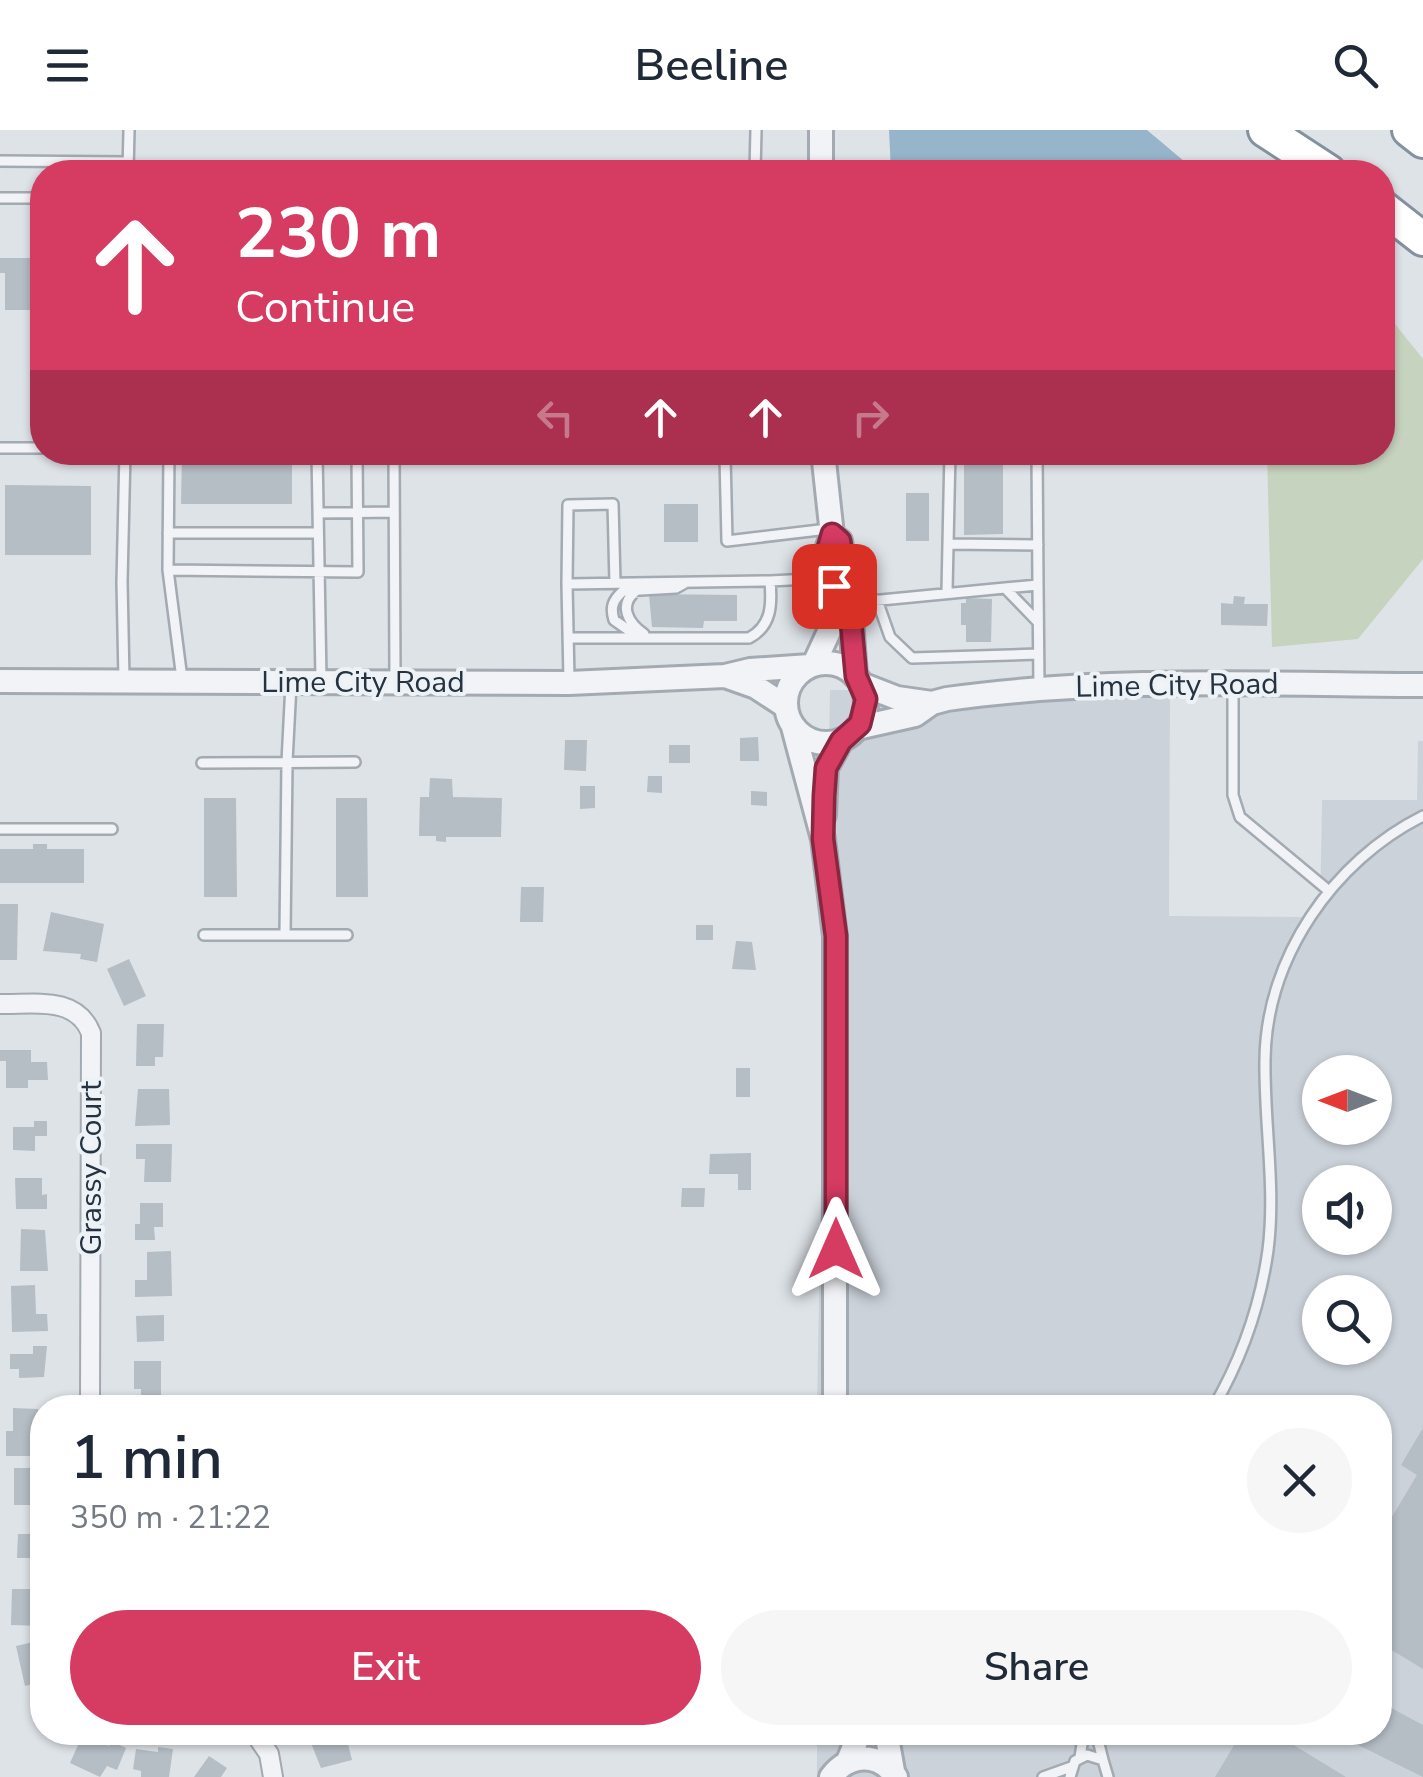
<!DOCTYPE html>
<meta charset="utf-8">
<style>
body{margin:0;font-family:"Nunito Sans",sans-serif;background:#f6f6f7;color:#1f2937;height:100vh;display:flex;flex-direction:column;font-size:38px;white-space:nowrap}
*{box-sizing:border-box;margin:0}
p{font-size:32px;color:#747a83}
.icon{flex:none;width:55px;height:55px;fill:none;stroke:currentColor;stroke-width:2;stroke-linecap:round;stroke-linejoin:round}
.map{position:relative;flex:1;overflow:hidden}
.panel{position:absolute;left:30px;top:1265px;width:1362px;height:350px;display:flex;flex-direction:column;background:#fff;border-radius:40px;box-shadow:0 2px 8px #0004}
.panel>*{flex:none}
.banner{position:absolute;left:30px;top:30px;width:1365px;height:305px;border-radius:40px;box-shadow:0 2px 8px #0004;background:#d63b62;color:#fff;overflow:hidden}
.needle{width:65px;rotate:270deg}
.tools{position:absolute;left:1302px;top:925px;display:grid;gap:20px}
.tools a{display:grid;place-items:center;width:90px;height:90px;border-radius:50%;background:#fff;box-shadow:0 2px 8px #0004;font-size:50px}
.pin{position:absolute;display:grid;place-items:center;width:85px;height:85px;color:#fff;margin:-42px;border-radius:20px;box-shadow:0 5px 15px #0006}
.me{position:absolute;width:110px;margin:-55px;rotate:0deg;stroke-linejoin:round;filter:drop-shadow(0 0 8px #0008)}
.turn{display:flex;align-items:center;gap:35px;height:210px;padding:0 40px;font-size:45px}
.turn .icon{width:130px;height:130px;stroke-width:2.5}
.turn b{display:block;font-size:70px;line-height:85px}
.lanes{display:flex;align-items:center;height:95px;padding:0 40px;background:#0003;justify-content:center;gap:50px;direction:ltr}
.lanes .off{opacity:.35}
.round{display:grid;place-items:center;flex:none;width:105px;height:105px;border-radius:52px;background:#f6f6f7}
.headline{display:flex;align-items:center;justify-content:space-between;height:170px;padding:0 40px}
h1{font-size:60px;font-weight:600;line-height:75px}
.button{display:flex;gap:20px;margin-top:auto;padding:20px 40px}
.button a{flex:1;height:115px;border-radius:60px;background:#d63b62;color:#fff;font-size:40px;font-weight:600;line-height:115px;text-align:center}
.button a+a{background:#f6f6f7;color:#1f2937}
header{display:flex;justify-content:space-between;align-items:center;height:130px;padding:0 40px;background:#fff;font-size:45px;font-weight:600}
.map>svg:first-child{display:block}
.built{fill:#ccd2da;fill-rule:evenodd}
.green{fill:#c6d3be}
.water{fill:#96b5cb}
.building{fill:#b5bdc5}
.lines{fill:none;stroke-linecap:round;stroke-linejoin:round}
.service-casing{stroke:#a3aab2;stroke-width:14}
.minor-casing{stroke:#a3aab2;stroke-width:22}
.tertiary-casing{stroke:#a3aab2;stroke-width:28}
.motorway-casing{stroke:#8492a0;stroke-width:38}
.service{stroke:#f1f3f6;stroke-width:9}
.minor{stroke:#f1f3f6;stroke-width:18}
.tertiary{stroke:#f1f3f6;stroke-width:22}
.motorway{stroke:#fff;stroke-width:32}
.route-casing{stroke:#8b2640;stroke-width:25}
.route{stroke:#d63b62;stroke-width:18}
.labels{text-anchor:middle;stroke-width:8;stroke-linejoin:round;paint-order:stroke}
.street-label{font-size:30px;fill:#263240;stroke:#edf2f6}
</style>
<header><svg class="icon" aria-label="menu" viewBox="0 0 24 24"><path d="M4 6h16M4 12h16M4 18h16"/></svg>Beeline<svg class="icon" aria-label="search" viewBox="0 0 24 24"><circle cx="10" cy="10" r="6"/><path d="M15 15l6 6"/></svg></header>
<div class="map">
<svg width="1423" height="1647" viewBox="0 0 1423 1647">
<rect width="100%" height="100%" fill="#dee3e8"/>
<path class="built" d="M830,560L1170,562L1169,786L1320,787L1322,670H1417L1418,611H1423V1647H817V1603L1380,1602V1278L817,1277ZM1320,942H1375V998H1320ZM1320,1052H1375V1108H1320ZM1320,1162H1375V1218H1320Z"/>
<path class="green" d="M1383,179L1423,229V429L1358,509L1272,517L1267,323L1382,322Z"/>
<path class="water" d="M889,0H1147L1197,42H891Z"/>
<path class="building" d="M0,128H42V180H5V143H0Z
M182,322H292V374H181Z
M964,322H1003V404L964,405Z
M5,355L91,356V425H5Z
M906,363H929V411H906Z
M664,374H698V412H664Z
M649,464L737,465V491H704L703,498L652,497Z
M1234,466L1245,467L1244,474H1268L1267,496L1221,495V473L1233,474Z
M966,468L992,469L991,512H966V495H961V473H966Z
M758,607L759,631H740V608Z
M565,610H587L586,641L564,640Z
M669,615H690V633H669Z
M648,646H662V663L647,662Z
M430,648L452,649L453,667L502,668L501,707H446V712L436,711V706H419L420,667H429Z
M580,656H595V678L580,679Z
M751,661L767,662V676L751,675Z
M204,668H236L237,767H204Z
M336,668H367L368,767H336Z
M33,714H47V719H84V753H0V719H33Z
M521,757H544L543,792H520Z
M0,774H18L17,830H0Z
M51,782L104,794L97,832L80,829L81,824L43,821Z
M696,795H713V810H696Z
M736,811L752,812L756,840L732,839Z
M129,829L146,866L124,876L107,839Z
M137,894H164L163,927H155V936H136Z
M0,920H31V932H47L48,950H28V958H6V931H0Z
M736,938H750V967H736Z
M138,959H169L170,995L135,996Z
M34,991H47V1006H35V1021L13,1020V997H34Z
M136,1014H172L171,1052H144L145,1029H136Z
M751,1023V1060H738V1044H709L710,1024Z
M15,1048H42V1065L47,1064V1079H16Z
M682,1058H705L704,1077H681Z
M140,1073H163V1097H154L155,1110H135V1094H140Z
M21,1099L45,1100L48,1141H20Z
M171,1121L172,1166L135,1167V1150H147V1122Z
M35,1155L36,1184H47L48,1201L12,1202L11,1156Z
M164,1185V1211L137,1212L136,1186Z
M33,1216H47L44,1247L19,1248V1239H10V1224H33Z
M134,1231H161V1275H141V1259H134Z
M13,1278L38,1279V1310H42V1326H6V1301H13Z
M1423,1298V1539L1380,1513V1407L1417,1345L1401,1335Z
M14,1338H42V1375H14Z
M31,1397L42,1398L41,1428H17L18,1404H31Z
M12,1459H42V1496L11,1495Z
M42,1510V1552L25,1556L16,1516Z
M1380,1572L1423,1595V1647L1354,1613L1359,1602H1380Z
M334,1602L335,1609L346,1606L352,1630L321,1638L307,1603Z
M1242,1602H1298L1292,1614L1346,1647H1215Z
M83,1604L109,1616L111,1611L126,1618L117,1640L107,1636L100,1647L70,1633Z
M158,1617L173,1619L169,1647H141V1641L133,1639L136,1619L158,1622Z
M209,1626L227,1638L221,1647H194Z"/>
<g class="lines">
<defs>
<path id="service" d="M0,31L128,32
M128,42L129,0
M755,42L756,0
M0,68H42
M0,318H42
M169,322L168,440L182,549
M317,322L321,549
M394,322L395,549
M656,322V326L820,325
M1037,322L1038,455
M725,326L727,411L828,399
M318,383L394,382
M168,403H318
M948,414L1038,415
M168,440L358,442L357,322
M770,451L828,448
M567,454L568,375L613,374L615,453
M1005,458L1038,455L1039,557
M636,461C618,475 628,493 644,504
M947,461L950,322
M877,470L890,507L912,528L1038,524
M850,473L1005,458L1037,491
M641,504H634L614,490C610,477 613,470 623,461L676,458L685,453
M568,508H749C772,496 772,474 770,451L567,454L569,550
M124,549L122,452L125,322
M1233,557V665L1240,687L1329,761
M202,633L355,632
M0,699H112
M285,804L287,632L291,554
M204,805H347
M1213,1278C1242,1228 1260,1178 1268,1120C1276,1058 1264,993 1265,930C1266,828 1333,731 1423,686
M1096,1602L1103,1630
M1080,1627L1084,1602
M1043,1647L1071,1637
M1070,1647L1075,1631L1087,1625L1103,1630L1108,1647"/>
<path id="minor" d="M0,874C33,875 76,865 91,903L90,1278
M254,1602L269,1624L273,1647"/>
<path id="tertiary" d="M821,42V0
M832,405L840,411L849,460L855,546
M786 573a40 40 0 1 1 80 0a40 40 0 1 1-80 0Z
M814,534L832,495L835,477L825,425L832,405L823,322
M725,546L756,557L785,576
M0,551L569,553L725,546L750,540L810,536
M861,554L897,568L932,573
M793,597L823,709L835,806V1278
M857,598L915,585L932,573L947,569C1104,547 1264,554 1423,555
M824,685L826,638L841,611
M886,1602L893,1641
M848,1631L860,1602
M831,1647C849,1623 879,1622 896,1647"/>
<path id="motorway" d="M1265,0L1329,42
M1409,0L1423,11
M1382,77L1423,109"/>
</defs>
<use href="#service" class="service-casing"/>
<use href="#minor" class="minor-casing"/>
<use href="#tertiary" class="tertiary-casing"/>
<use href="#motorway" class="motorway-casing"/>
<use href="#service" class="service"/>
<use href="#minor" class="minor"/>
<use href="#tertiary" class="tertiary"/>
<use href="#motorway" class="motorway"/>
</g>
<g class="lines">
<defs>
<path id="route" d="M834,456L826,425L832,404L840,411L848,460L856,546L866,569L860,594L841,611L826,638L824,666L823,709L836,806V1119"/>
</defs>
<use href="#route" class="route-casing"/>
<use href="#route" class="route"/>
</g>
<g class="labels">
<g class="street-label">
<text x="363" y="562">Lime City Road</text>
<text transform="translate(1177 555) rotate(-1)" y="10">Lime City Road</text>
<text transform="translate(91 1038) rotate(-90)" y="10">Grassy Court</text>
</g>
</g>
</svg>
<div class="tools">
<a><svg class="needle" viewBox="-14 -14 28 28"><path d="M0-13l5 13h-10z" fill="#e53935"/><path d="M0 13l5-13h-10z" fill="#747a83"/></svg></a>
<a><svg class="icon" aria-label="sound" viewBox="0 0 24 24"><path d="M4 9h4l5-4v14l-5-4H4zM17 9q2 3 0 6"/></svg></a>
<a><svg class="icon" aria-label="search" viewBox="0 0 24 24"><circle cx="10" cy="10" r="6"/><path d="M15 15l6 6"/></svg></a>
</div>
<div class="pin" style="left:834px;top:456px;background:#d93025"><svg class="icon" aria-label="arrive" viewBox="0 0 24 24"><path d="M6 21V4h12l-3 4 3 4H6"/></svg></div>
<svg class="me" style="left:836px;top:1119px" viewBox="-20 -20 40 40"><path d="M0-17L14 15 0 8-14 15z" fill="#d63b62" stroke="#fff" stroke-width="4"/></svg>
<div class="banner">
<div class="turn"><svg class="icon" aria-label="ahead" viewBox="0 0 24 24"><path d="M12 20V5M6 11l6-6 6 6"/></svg><div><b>230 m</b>Continue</div></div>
<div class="lanes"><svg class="icon off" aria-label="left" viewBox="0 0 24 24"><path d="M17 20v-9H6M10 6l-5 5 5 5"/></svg><svg class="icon" aria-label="ahead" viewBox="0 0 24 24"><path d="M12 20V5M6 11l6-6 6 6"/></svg><svg class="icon" aria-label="ahead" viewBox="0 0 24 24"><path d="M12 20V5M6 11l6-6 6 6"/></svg><svg class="icon off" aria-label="right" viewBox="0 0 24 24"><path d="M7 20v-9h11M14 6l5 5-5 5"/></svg></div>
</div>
<section class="panel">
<div class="headline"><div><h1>1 min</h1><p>350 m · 21:22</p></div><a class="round"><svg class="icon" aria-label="close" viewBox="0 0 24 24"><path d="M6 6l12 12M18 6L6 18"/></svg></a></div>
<div class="button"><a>Exit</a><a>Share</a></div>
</section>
</div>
